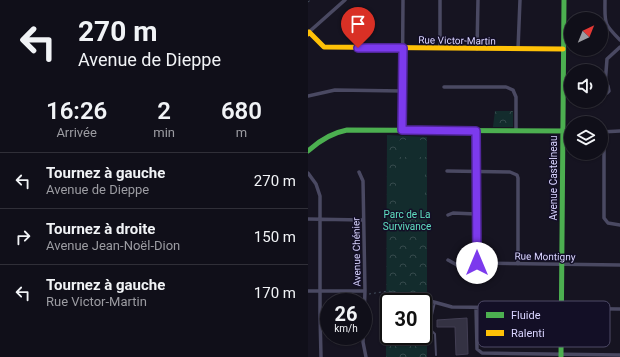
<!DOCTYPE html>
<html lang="fr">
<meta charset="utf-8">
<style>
body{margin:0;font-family:Roboto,sans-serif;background:#191822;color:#f1f3f6;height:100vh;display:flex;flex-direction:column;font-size:15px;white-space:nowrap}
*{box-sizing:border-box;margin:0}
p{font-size:13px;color:#9c9ca2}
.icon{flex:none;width:22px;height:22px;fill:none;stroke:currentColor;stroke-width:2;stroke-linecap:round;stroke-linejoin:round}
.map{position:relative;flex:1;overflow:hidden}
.drawer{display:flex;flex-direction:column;background:#100f19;width:308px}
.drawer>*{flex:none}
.hud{background:#100f19;color:#f1f3f6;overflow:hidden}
.needle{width:26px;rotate:43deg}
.tools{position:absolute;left:256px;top:12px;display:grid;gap:8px}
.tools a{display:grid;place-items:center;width:44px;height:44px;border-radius:50%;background:#100f19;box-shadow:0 1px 3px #0004,0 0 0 1px #302f38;font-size:20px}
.speed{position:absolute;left:12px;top:293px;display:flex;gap:8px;font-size:20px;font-weight:700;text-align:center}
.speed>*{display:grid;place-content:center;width:52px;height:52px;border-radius:50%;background:#100f19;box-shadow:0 1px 3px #0004,0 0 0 1px #302f38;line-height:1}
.speed small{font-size:10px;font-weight:400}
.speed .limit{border:2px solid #111;border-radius:6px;background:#fff;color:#111}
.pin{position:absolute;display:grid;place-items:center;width:34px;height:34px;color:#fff;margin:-41px -17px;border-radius:50% 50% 50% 0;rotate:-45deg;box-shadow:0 0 4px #0007}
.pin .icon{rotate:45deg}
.me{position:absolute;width:44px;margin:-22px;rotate:0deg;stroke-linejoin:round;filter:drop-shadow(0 0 3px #0008)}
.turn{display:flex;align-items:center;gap:14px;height:84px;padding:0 12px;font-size:18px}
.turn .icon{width:52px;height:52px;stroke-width:2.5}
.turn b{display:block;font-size:28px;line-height:34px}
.eta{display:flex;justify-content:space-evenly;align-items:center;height:68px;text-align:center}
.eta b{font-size:24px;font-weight:600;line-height:28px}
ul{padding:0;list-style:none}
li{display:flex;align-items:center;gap:12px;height:56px;padding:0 12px;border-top:1px solid #302f38}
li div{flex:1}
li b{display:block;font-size:15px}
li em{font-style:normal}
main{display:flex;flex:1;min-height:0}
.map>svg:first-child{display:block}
.park{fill:url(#park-crowns);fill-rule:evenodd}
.garden{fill:#132c2d}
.building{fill:#343243;stroke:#433f54}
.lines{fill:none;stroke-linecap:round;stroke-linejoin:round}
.path{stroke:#44505f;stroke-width:1;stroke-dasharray:2 3;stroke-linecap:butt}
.lane{stroke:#4a4962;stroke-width:2}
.street{stroke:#4a4962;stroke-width:3.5}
.fast{stroke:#4caf50;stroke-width:5}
.slow{stroke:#ffc107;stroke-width:5}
.route-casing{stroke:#51269a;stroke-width:10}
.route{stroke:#7c3aed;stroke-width:7}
.labels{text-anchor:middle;stroke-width:3;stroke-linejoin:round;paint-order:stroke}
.street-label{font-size:10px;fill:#d9d4ff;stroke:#130f26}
.park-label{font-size:10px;fill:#5fe0c0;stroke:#130f26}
.key{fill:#130f26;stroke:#4e4a67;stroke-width:1}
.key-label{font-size:11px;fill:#d9d4ff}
</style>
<main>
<section class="drawer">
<div class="hud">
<div class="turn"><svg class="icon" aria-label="left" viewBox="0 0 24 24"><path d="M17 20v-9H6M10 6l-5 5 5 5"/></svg><div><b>270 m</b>Avenue de Dieppe</div></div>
</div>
<div class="eta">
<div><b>16:26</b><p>Arrivée</p></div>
<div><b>2</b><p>min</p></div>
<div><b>680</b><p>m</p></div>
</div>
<ul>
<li><svg class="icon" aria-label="left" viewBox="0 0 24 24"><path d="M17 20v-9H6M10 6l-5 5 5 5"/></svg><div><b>Tournez à gauche</b><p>Avenue de Dieppe</p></div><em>270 m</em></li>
<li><svg class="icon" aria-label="right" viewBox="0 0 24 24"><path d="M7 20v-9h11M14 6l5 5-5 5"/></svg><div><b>Tournez à droite</b><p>Avenue Jean-Noël-Dion</p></div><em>150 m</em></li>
<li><svg class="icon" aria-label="left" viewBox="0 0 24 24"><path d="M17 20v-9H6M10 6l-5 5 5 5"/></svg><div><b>Tournez à gauche</b><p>Rue Victor-Martin</p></div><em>170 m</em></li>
</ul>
</section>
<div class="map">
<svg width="312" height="357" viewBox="0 0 312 357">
<defs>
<pattern id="park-crowns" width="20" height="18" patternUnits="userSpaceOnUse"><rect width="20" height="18" fill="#132c2d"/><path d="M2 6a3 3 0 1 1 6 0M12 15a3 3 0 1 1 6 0" fill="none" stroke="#354a4c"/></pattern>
</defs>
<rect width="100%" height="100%" fill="#161421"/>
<path class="park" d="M187,111H205V127H185Z
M79,135L119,137V357H78ZM81,302H115V336H81Z"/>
<path class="garden" d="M92,140H118V157H92Z
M88,162H117V211H88Z"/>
<path class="building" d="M159,318L160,354L148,355L147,327H129V320Z"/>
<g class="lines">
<path class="path" d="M0,2L3,0
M61,294L80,291L110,296L112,297
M37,295H49"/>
<path class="lane" d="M127,302L124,315V331L127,334L128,355"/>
<path class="street" d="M297,0C297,24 295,23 312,40
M1,32L37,0
M132,48V0
M169,49L170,0
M210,49L212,0
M297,85L299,59L312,47
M136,87H198L205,90L208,97V131
M293,93H299L301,91L300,86L297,85
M0,96L27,90L94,91
M94,130L95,0
M168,131L169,263
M293,132L312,131
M296,132V218L300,223L312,225
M139,171L202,172L209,175L210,178V264
M51,172L55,181L57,291L55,342L58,357
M0,173L8,184L12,196V314L13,357
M140,215L145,213L168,214
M0,219L55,220
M140,260L149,265L169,263L312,265
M0,291H57
M115,299L144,307L312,309
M168,308L169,349L174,353L312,355"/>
<path class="fast" d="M0,151C12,140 23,133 39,130L263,131
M253,357L256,0"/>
<path class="slow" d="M0,34L1,32L16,47L255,49"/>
</g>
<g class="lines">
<defs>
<path id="route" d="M50,48H95L94,130L168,131L169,263"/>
</defs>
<use href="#route" class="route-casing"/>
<use href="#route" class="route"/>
</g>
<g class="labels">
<g class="street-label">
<text transform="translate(149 40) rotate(1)" y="4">Rue Victor-Martin</text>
<text transform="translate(245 178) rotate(-90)" y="4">Avenue Castelneau</text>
<text transform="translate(48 252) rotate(-91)" y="4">Avenue Chénier</text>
<text transform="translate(237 256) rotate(1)" y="4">Rue Montigny</text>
</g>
<g class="park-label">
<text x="99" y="218">Parc de La<tspan x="99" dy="12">Survivance</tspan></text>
</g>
</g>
<rect x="170" y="301" width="132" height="46" rx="6" class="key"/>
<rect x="178" y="312" width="18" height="6" fill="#4caf50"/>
<rect x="178" y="330" width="18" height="6" fill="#ffc107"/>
<g class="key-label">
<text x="203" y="319">Fluide</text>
<text x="203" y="337">Ralenti</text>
</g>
</svg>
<div class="tools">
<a><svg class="needle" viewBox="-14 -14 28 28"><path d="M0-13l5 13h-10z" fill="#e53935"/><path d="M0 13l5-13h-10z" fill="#9c9ca2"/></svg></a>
<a><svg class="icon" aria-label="sound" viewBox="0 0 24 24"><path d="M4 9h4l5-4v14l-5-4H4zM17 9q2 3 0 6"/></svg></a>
<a><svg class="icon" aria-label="layers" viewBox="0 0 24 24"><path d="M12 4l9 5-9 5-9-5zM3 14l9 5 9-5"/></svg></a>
</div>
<div class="speed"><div>26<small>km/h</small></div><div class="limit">30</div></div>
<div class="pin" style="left:50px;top:48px;background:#d93025"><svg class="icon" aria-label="arrive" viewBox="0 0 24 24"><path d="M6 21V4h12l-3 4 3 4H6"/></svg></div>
<svg class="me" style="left:169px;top:263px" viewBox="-20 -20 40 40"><circle r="19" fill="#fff"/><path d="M0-13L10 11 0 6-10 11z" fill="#7c3aed"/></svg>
</div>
</main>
